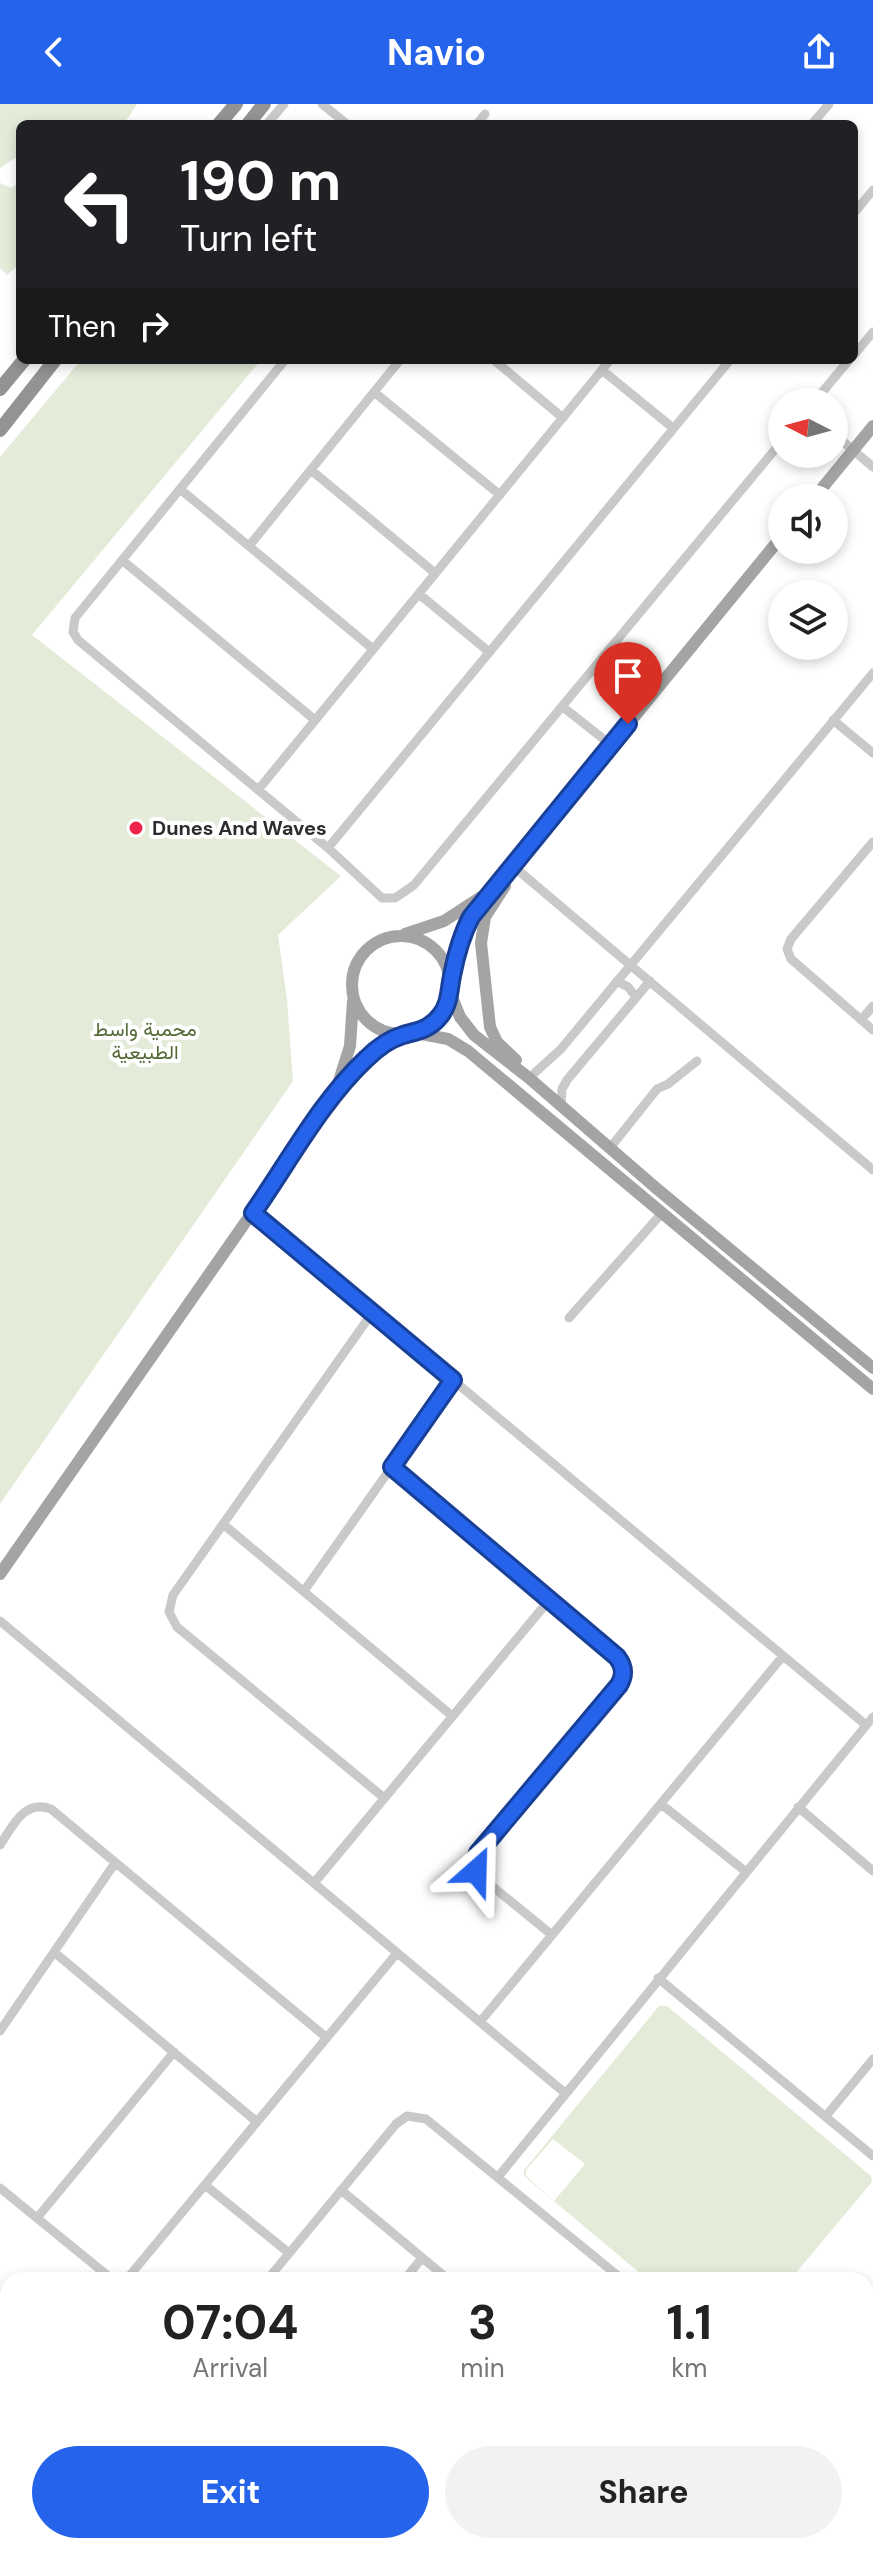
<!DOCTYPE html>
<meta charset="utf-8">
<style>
body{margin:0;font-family:"DM Sans",Vazirmatn,sans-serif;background:#f2f2f2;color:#222;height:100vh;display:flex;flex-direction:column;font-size:30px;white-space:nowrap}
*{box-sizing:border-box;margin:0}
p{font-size:26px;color:#767676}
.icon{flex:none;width:44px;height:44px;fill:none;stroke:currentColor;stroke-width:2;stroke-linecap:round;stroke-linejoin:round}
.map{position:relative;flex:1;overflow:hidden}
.side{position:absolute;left:0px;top:2168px;width:874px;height:282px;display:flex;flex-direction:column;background:#fff;border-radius:24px 24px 0 0;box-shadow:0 4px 12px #0003}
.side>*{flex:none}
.hud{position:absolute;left:16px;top:16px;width:842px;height:244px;border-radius:12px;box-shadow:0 4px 12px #0003;background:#202124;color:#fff;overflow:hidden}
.needle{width:52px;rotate:276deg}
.buttons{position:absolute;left:768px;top:284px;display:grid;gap:16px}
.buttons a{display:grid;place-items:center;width:80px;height:80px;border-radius:50%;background:#fff;box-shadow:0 4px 12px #0003;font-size:40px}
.pin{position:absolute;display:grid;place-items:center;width:68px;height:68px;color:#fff;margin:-82px -34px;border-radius:50% 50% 50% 0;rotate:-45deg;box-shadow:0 0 8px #0007}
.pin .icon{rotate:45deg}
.me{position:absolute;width:88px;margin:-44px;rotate:25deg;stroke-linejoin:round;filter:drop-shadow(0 0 6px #0008)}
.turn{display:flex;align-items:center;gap:28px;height:168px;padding:0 32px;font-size:36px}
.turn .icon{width:104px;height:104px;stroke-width:2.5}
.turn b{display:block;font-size:56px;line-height:68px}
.then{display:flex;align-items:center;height:76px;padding:0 32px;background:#0003;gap:16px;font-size:30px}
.eta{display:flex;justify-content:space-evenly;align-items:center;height:136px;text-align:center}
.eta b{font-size:48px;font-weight:700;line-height:56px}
.primary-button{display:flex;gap:16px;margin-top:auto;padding:16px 32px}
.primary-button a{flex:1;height:92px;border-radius:48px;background:#2563eb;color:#fff;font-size:32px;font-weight:700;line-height:92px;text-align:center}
.primary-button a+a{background:#f2f2f2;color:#222}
header{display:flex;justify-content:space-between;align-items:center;height:104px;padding:0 32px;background:#2563eb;color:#fff;font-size:36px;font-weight:700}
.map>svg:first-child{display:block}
.green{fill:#e4ebd8;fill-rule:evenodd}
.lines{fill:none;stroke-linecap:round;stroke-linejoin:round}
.minor{stroke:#c9c9c9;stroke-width:9}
.major{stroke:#a4a4a4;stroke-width:12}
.highway{stroke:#939393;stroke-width:14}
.route-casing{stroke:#184099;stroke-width:20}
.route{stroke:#2563eb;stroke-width:14}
.poi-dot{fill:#ee234a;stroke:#fff;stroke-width:3}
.labels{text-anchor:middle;stroke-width:8;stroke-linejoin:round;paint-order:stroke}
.poi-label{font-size:20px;font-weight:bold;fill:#2c2c2c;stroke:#fff;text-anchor:start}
.park-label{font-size:20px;fill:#556937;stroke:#fff}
</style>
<header><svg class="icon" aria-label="back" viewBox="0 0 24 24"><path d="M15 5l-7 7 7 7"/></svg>Navio<svg class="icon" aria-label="share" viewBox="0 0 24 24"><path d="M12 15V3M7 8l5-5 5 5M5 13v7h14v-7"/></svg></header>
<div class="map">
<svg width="873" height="2449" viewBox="0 0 873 2449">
<rect width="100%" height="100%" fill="#fff"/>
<path class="green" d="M0,0H137L124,20H20V51L0,64Z
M20,78V160L7,171L0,164V79L11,84Z
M81,256H261L32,531L341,772L278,831L287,896L293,977L0,1400V353Z
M659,1902H667L871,2072L872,2078L790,2176H648L524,2072V2066ZM553,2035L585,2060L554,2097L526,2072V2066Z"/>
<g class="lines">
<path class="minor" d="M322,0L347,20
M267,20L284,0
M477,20L485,10
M812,20L829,0
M854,109L873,86
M854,251L873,228
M285,256L75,514L73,528L78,536L328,744L382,794H395L414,781L782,337
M494,256L563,314
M602,266L673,324
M374,288L500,391
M814,298L849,256
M834,330L873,363
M311,366L435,469
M180,385L373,545
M249,442L400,256
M122,456L315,616
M419,490L488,547
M563,603L611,641
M833,616L873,649
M258,686L610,256
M873,738L791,835L787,845L791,855L873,926
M328,744L730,256
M513,762L873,1066
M617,877L628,883L636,893
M861,916L873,902
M529,974L561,945L873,569
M561,1001L562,985L567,976L650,877
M610,1044L657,985L668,980L697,957
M253,1109L866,1621
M372,1209L173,1491L169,1508L177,1523L383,1693
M569,1214L662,1109
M392,1363L617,1553C625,1562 625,1571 619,1581L476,1753L475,1762L482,1774L552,1831
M223,1420L451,1611
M304,1487L453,1276
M0,1517L565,1989
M661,1700L745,1767
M798,1703L873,1767
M0,1741C13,1722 24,1695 51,1705L327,1934
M314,1779L550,1495
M54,1848L257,2018
M658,1874L873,2052
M480,1918L783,1552
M0,1927L115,1759
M826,2012L873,1955
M498,2073L873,1613
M205,2081L289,2149
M0,2084L113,2176
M341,2086L449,2176
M37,2114L174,1948
M126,2176L397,1849
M267,2176L396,2020L407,2012L426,2015L623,2176
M404,2176L422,2154
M0,2222L8,2229
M866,2300L873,2292
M262,2442L270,2449
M598,2442L606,2449
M321,2449L327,2442
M462,2449L468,2442
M746,2449L752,2442"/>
<path class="major" d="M814,394L873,322
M505,782L485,813L481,839L490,923L497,938L516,956
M405,830L444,817L481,793
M352 881a49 49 0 1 1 98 0a49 49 0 1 1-98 0Z
M451,878L460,839L477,805L782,432
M450,888L460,913L474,931L529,974L656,1084L873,1264
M416,929L448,935L468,947L873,1285
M338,980L350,942L353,897
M0,1470L332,994L367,953L402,931
M0,2426L8,2433
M19,2442L27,2449
M0,2448L1,2449"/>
<path class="highway" d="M219,20L236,0
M248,20L264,0
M0,285L24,256
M0,326L55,256"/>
</g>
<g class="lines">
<defs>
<path id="route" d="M476,1767L475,1758L478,1749L619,1581C625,1571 624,1562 617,1553L392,1363L453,1276L253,1109C288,1059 322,996 366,955C376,945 390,935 403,931C417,927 429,926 440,912C450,900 449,886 452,872C456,851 461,832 471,813L628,620"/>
</defs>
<use href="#route" class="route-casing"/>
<use href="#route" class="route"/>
</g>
<circle class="poi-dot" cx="136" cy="724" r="8"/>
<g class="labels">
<g class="poi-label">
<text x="152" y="731">Dunes And Waves</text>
</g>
<g class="park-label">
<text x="145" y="932">محمية واسط<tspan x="145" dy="23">الطبيعية</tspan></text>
</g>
</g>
</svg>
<div class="buttons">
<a><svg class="needle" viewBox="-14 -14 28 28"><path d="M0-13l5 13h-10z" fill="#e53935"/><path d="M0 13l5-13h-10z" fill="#767676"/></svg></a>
<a><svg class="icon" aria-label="sound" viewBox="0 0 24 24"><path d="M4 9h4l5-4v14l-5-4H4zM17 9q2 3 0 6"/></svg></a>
<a><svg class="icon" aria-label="layers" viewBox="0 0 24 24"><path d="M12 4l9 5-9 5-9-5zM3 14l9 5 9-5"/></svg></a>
</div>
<div class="pin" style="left:628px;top:620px;background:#d93025"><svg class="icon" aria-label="arrive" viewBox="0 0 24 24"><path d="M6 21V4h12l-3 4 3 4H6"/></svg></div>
<svg class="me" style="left:476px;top:1767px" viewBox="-20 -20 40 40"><path d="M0-17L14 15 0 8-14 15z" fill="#2563eb" stroke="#fff" stroke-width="4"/></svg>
<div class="hud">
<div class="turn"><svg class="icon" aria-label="left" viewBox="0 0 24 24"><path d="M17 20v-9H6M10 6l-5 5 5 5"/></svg><div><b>190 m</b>Turn left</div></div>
<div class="then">Then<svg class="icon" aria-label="right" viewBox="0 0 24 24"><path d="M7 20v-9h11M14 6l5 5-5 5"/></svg></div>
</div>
<section class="side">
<div class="eta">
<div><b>07:04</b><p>Arrival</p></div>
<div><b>3</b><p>min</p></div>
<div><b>1.1</b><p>km</p></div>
</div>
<div class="primary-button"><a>Exit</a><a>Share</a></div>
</section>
</div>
